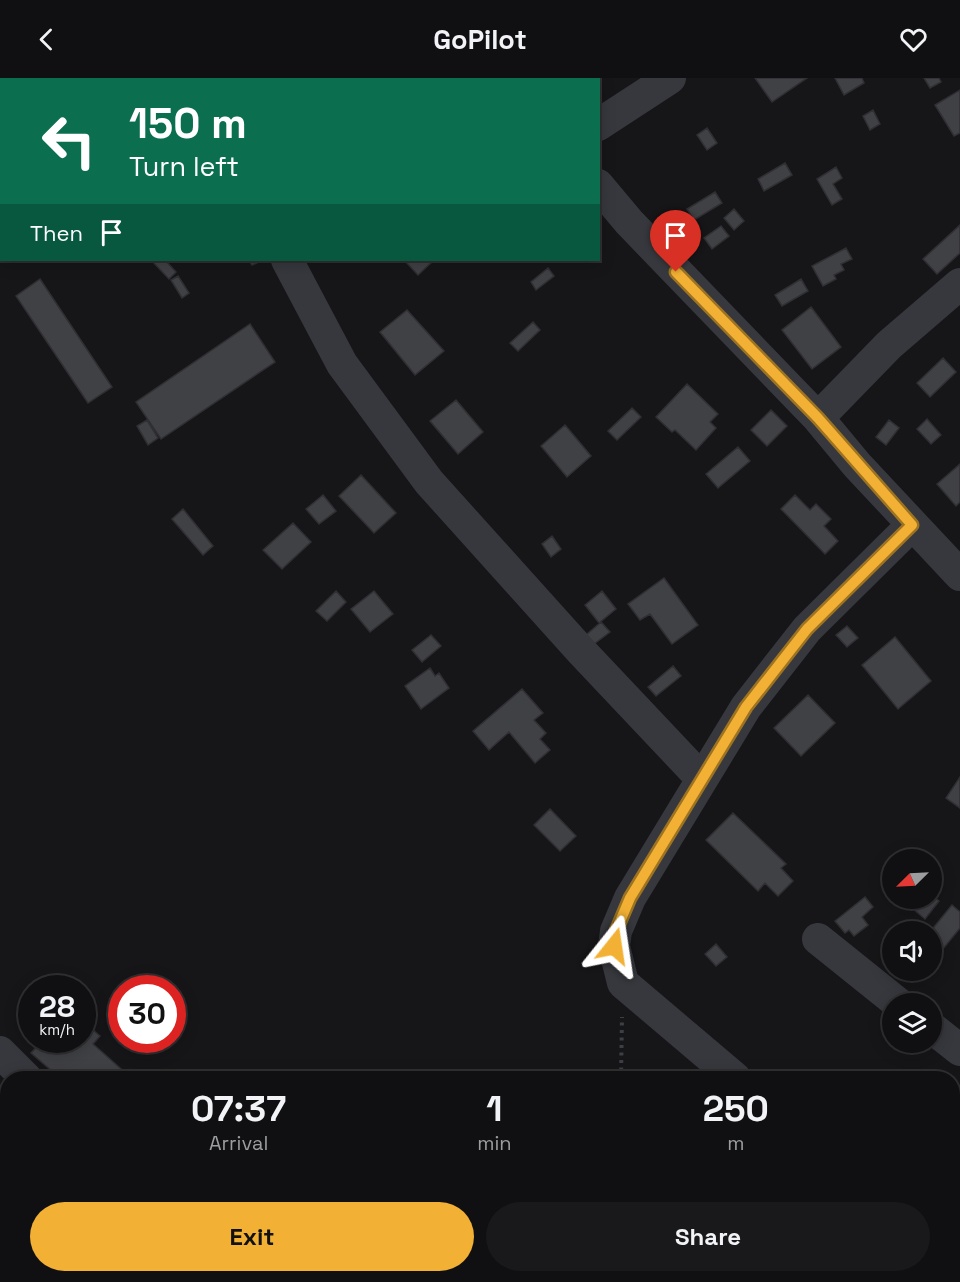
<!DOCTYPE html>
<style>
body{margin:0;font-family:"Space Grotesk",sans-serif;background:#19191b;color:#f1f3f6;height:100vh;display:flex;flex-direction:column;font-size:22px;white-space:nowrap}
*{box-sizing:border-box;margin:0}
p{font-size:20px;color:#9c9d9f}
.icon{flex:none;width:33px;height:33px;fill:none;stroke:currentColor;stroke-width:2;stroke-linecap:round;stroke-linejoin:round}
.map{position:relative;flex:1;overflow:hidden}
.sheet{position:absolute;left:0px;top:993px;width:960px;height:212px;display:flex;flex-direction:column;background:#101012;border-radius:24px 24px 0 0;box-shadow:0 3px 15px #0003,0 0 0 2px #303032}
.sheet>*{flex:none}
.hud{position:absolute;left:0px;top:0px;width:600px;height:183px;box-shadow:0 3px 15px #0003,0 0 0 2px #303032;background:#0b6e4f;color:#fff;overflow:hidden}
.needle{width:39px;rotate:246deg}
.buttons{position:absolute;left:882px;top:771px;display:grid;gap:12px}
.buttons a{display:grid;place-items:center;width:60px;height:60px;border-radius:50%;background:#101012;box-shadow:0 3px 15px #0003,0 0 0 2px #303032;font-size:30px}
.speed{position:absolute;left:18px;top:897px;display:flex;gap:12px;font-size:30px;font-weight:700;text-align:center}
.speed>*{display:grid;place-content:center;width:78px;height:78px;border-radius:50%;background:#101012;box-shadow:0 3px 15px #0003,0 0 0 2px #303032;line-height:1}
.speed small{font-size:15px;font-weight:400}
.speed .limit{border:9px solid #d22;background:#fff;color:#111}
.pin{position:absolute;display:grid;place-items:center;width:51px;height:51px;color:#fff;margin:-62px -26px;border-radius:50% 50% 50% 0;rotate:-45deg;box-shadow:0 0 6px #0007}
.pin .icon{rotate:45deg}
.me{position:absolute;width:66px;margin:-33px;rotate:15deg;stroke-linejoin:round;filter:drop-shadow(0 0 4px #0008)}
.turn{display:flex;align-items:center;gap:21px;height:126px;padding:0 30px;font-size:27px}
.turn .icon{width:78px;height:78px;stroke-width:2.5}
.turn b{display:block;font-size:42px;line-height:51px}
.then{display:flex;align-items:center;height:57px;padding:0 30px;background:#0003;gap:12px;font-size:22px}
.eta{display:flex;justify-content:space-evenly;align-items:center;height:102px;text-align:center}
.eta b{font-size:36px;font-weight:700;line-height:42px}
.cta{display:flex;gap:12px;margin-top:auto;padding:12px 30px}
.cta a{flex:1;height:69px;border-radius:36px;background:#f2b134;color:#111;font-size:24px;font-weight:700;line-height:69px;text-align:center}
.cta a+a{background:#19191b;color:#f1f3f6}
header{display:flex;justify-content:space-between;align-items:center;height:78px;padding:0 30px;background:#101012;font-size:27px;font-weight:700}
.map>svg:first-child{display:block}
.building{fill:#404145;stroke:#303034;stroke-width:1.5}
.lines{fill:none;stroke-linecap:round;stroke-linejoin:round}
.path{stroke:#3d3f44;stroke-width:4;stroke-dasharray:3 4.5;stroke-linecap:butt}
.minor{stroke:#37383d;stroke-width:32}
.route-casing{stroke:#9d7322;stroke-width:15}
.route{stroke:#f2b134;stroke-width:10}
</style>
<header><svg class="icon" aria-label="back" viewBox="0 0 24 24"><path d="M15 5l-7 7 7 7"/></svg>GoPilot<svg class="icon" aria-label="heart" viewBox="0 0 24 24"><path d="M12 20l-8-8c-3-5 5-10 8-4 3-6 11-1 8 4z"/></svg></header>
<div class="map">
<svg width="960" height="1204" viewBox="0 0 960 1204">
<rect width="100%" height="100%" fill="#161618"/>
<path class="building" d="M755,0H807L772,24Z
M835,0H862L864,5L844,17Z
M924,0H939L941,4L930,10Z
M960,12V55L954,58L935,27Z
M873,32L880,46L870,52L863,38Z
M707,50L717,65L707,72L697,57Z
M785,85L792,97L764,113L758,101Z
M836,89L842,100L833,106L842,121L832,127L817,101Z
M715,114L722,125L694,142L687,131Z
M734,131L744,143L734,152L724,140Z
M960,147V175L937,196L923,181Z
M721,148L729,158L712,171L704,160Z
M846,170L852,181L841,186L844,192L834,197L836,201L823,208L812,188Z
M151,182H165L176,194L169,201Z
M249,182H263L252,187Z
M404,182H434L418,197Z
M548,190L554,198L536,212L531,204Z
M178,198L189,215L182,220L171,202Z
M40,201L112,309L88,325L16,218Z
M801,201L808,213L782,228L775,217Z
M811,229L841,269L812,291L782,252Z
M407,232L444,273L415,297L380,254Z
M533,244L540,252L518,273L510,265Z
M250,246L275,284L161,361L136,324Z
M943,280L956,294L930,319L917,305Z
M687,306L718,336L710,344L716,350L696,372L675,352L672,354L656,339Z
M456,322L483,354L458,376L430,343Z
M632,330L641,339L617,362L608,353Z
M771,332L787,348L767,368L751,352Z
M927,341L941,357L931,366L917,351Z
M147,342L158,360L148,367L137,348Z
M889,342L899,350L886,367L876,359Z
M565,347L591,378L567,399L541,368Z
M738,369L750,383L718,410L706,396Z
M960,386V424L956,428L937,406Z
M361,397L396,435L374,455L339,418Z
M323,417L336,433L319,446L306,431Z
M795,417L810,432L816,426L831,441L824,448L838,463L825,476L781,431Z
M183,431L213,468L203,477L172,441Z
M293,445L311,464L282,491L263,472Z
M552,458L561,471L551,479L542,466Z
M664,500L698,547L672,566L650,536L640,542L628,526Z
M336,513L346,524L327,543L316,533Z
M374,513L393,536L370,554L351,531Z
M602,513L616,531L599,545L585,527Z
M601,544L610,554L594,566L586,557Z
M847,548L858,560L847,569L836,557Z
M431,557L441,568L422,584L412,572Z
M895,559L931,603L898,631L862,587Z
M673,588L681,598L656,618L648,609Z
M430,590L435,598L439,595L449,610L421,631L405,608Z
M522,611L543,635L534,642L546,655L540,661L550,672L535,685L509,654L489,672L473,653Z
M808,617L835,645L801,678L774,650Z
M960,699V730L946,720Z
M550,731L576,758L560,773L534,747Z
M733,735L786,786L781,790L793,803L778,818L765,805L758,813L706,762Z
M932,817L939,823L925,841L900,820H932Z
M865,819L873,829L862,839L868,847L854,858L849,852L845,855L835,843Z
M952,827L960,834V850L942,872L932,863L930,854Z
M716,866L727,879L716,888L705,876Z
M82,942L100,958L93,966L129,998L127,1000H60L31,975L43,962H82Z
M280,1197H316L310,1204H275Z"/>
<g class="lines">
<path class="path" d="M621,1000L622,939
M626,1197L630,1204
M556,1204L562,1197"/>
<path class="minor" d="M506,0L507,2
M231,2L233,0
M598,47L670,0
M598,107L629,144L818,340L857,387L960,497
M0,147L2,146
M287,182L342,286L429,404L582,574L701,700
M818,340L889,267L960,206
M818,861L899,926
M932,950L960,972
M0,974L26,1000
M735,1000L623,905L614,868L616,853L630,820L746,629L807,551L912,447
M0,1157L8,1148
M191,1204L209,1198
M719,1204L722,1197"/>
</g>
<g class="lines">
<defs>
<path id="route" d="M614,868L616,853L630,820L746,629L807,551L912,447L818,340L676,194"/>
</defs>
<use href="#route" class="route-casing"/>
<use href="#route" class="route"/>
</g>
</svg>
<div class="buttons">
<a><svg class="needle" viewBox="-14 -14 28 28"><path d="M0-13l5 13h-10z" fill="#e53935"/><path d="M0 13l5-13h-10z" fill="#9c9d9f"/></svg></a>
<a><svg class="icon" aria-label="sound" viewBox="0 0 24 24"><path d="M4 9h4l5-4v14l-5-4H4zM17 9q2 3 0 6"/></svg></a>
<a><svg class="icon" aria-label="layers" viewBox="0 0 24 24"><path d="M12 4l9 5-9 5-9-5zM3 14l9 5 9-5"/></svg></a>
</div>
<div class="speed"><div>28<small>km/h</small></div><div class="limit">30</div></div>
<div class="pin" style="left:676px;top:194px;background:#d93025"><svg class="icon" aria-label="arrive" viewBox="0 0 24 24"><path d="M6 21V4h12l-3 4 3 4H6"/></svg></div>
<svg class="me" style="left:614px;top:868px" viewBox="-20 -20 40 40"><path d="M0-17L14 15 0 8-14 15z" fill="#f2b134" stroke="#fff" stroke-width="4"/></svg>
<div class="hud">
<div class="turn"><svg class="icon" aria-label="left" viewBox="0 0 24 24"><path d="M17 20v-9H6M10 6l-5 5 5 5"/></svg><div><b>150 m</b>Turn left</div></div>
<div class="then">Then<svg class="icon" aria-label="arrive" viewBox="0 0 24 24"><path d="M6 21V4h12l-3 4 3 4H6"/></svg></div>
</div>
<section class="sheet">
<div class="eta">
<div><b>07:37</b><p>Arrival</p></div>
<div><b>1</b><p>min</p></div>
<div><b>250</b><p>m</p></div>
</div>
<div class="cta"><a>Exit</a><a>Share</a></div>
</section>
</div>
